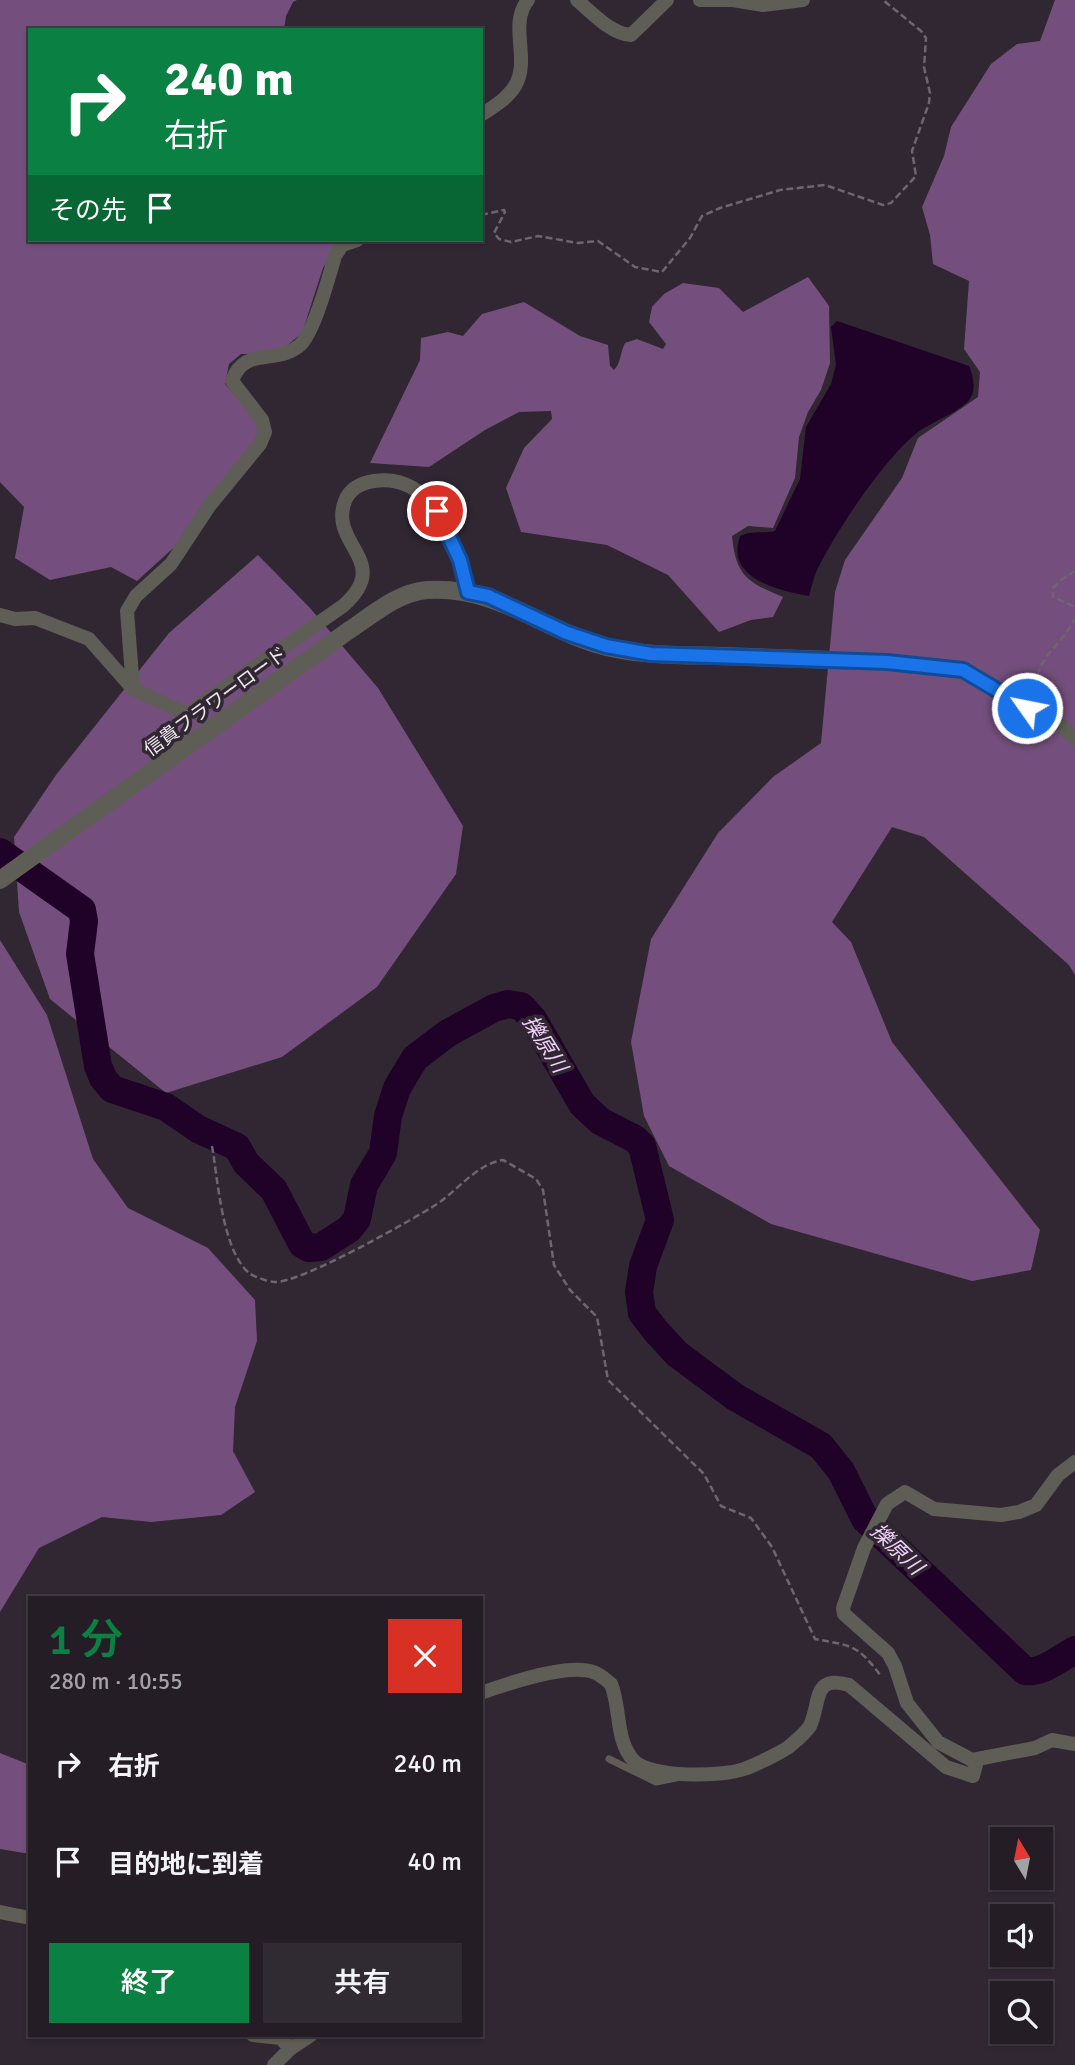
<!DOCTYPE html>
<html lang="ja">
<meta charset="utf-8">
<style>
body{margin:0;font-family:Signika,"Noto Sans JP",sans-serif;background:#302a32;color:#f1f3f6;height:100vh;display:flex;flex-direction:column;font-size:26px;white-space:nowrap}
*{box-sizing:border-box;margin:0}
p{font-size:23px;color:#a3a2a7}
.icon{flex:none;width:38px;height:38px;fill:none;stroke:currentColor;stroke-width:2;stroke-linecap:round;stroke-linejoin:round}
.map{position:relative;flex:1;overflow:hidden}
.drawer{position:absolute;left:28px;top:1596px;width:455px;height:441px;display:flex;flex-direction:column;background:#241d26;border-radius:0px;box-shadow:0 2px 5px #0004,0 0 0 2px #413b43}
.drawer>*{flex:none}
.top-card{position:absolute;left:28px;top:28px;width:455px;height:214px;border-radius:0px;box-shadow:0 2px 5px #0004,0 0 0 2px #413b43;background:#0b8043;color:#fff;overflow:hidden}
.needle{width:46px;rotate:350deg}
.tools{position:absolute;left:990px;top:1827px;display:grid;gap:14px}
.tools a{display:grid;place-items:center;width:63px;height:63px;border-radius:0px;background:#241d26;box-shadow:0 2px 5px #0004,0 0 0 2px #413b43;font-size:35px}
.pin{position:absolute;display:grid;place-items:center;width:60px;height:60px;color:#fff;margin:-30px;border:4px solid #fff;border-radius:50%;box-shadow:0 2px 7px #0007}
.me{position:absolute;width:77px;margin:-38px;rotate:303deg;stroke-linejoin:round;filter:drop-shadow(0 0 5px #0008)}
.turn{display:flex;align-items:center;gap:24px;height:147px;padding:0 21px;font-size:32px}
.turn .icon{width:91px;height:91px;stroke-width:2.5}
.turn b{display:block;font-size:49px;line-height:60px}
.then{display:flex;align-items:center;height:66px;padding:0 21px;background:#0003;gap:14px;font-size:26px}
.round{display:grid;place-items:center;flex:none;width:74px;height:74px;border-radius:0px;background:#302a32}
.summary{display:flex;align-items:center;justify-content:space-between;height:119px;padding:0 21px}
h1{font-size:42px;font-weight:600;line-height:52px;color:#0b8043}
.action{display:flex;gap:14px;margin-top:auto;padding:14px 21px}
.action a{flex:1;height:80px;border-radius:0px;background:#0b8043;color:#fff;font-size:28px;font-weight:600;line-height:80px;text-align:center}
.action a+a{background:#302a32;color:#f1f3f6}
ul{padding:0;list-style:none}
li{display:flex;align-items:center;gap:21px;height:98px;padding:0 21px}
li div{flex:1}
li b{display:block;font-size:26px}
li em{font-style:normal}
.map>svg:first-child{display:block}
.forest{fill:#744f7d}
.water{fill:#200128}
.lines{fill:none;stroke-linecap:round;stroke-linejoin:round}
.river{stroke:#200128;stroke-width:28}
.path{stroke:#6d656f;stroke-width:2.5;stroke-dasharray:7 3.5;stroke-linecap:butt}
.service{stroke:#5e5e57;stroke-width:7}
.minor{stroke:#5e5e57;stroke-width:14}
.tertiary{stroke:#5e5e57;stroke-width:18}
.route-casing{stroke:#114b97;stroke-width:18}
.route{stroke:#1a73e8;stroke-width:12}
.labels{text-anchor:middle;stroke-width:7;stroke-linejoin:round;paint-order:stroke}
.street-label{font-size:19px;fill:#efe9f0;stroke:#302732}
.water-label{font-size:21px;font-style:italic;fill:#f3d1fc;stroke:#302732}
</style>
<div class="map">
<svg width="1075" height="2065" viewBox="0 0 1075 2065">
<rect width="100%" height="100%" fill="#302732"/>
<path class="forest" d="M0,0H297L293,2L286,16L284,30H30V240H340L323,268L302,333L284,348L263,354H241L229,364L225,384L258,422L259,438L181,541L137,581L111,567L50,580L15,558L24,507L0,482Z
M1055,0H1075V975L1069,965L924,837L892,827L832,922L851,942L892,1042L1040,1230L1031,1270L972,1281L771,1224L669,1166L644,1116L631,1042L651,939L718,833L773,777L821,743L835,592L845,560L902,478L918,438L978,397L980,372L964,349L969,281L933,264L930,235L922,207L944,156L951,127L991,64L1017,44L1040,41Z
M808,277L829,306L830,363L821,390L808,412L799,437L795,478L773,528L748,526L732,536C736,576 747,582 783,597L773,617L751,620L719,632L668,575L607,545L521,532L506,488L524,448L552,419L551,411L519,412L485,430L429,467L370,463L420,360L421,338L448,332L463,336L482,314L524,302L580,336L608,345L610,366L614,370C621,363 620,353 625,343L637,339L663,349L666,344L649,322L652,307L664,294L683,283L719,288L743,312Z
M258,555L310,608L378,688L463,826L456,874L377,987L282,1057L166,1093L50,999L19,912L14,837L56,775L169,633Z
M0,940L47,1015L93,1159L128,1208L208,1248L255,1300L257,1341L235,1407L233,1451L255,1492L221,1515L151,1522L102,1517L39,1548L0,1612Z
M0,1753L30,1765V1854L0,1849Z"/>
<path class="water" d="M837,321L969,366C973,375 976,388 971,397C965,410 931,422 918,432C884,459 839,527 819,566C814,575 812,586 809,596C778,590 725,579 740,536C752,530 762,534 775,531L800,479L806,427L831,384L836,365L831,327Z"/>
<g class="lines">
<path class="river" d="M0,852L82,910L84,921L80,954L98,1066L103,1078L112,1089L166,1107L198,1129L237,1147L246,1163L274,1190L302,1244L309,1248L321,1247L349,1229L357,1219L364,1185L383,1153L388,1116L397,1088L415,1058L448,1033L494,1008L508,1004L521,1006L533,1019L582,1104L600,1121L635,1139L642,1146L660,1220L643,1266L639,1292L642,1313L655,1330L677,1354L735,1397L821,1446L841,1471L865,1519L1025,1671C1042,1674 1060,1658 1075,1650"/>
<path class="path" d="M481,215L504,210L505,212L494,233L499,239L511,242L538,236L578,243L598,241L635,267L662,272L690,238L702,216L720,208L780,190L825,185L883,205L891,203L916,176L912,151L929,103L930,93L924,67L926,38L921,31L883,0
M1075,571L1061,580L1053,588V597L1075,607
M1037,696C1030,660 1062,647 1075,618
M212,1146C218,1180 222,1250 249,1273C253,1276 268,1282 274,1282C299,1284 412,1220 437,1204C459,1189 477,1164 503,1160L536,1179L543,1190L554,1265L570,1290L597,1317L608,1380L704,1474L721,1506L751,1518L772,1547L815,1639C852,1646 857,1644 881,1676"/>
<path class="service" d="M609,1759L656,1782L676,1778"/>
<path class="minor" d="M577,0C591,12 611,34 631,35L667,0
M700,0H733L763,5L803,0
M481,115C493,107 507,99 515,86C531,59 508,25 528,0
M0,615L15,619L35,618L89,639L133,689L187,714L343,606C394,561 328,545 345,501C350,488 361,483 374,481C436,472 456,547 468,592
M887,662L963,670L979,678L1017,704L1055,720L1075,739
M133,689L127,611L136,596L171,564L210,505L260,444L265,432L262,420L232,381C244,346 275,365 299,346C314,334 329,276 335,256L342,245L357,240
M481,1693C506,1684 568,1663 593,1672C600,1674 605,1679 611,1684C621,1708 615,1741 634,1761C651,1778 721,1777 744,1769C753,1766 785,1751 791,1745C797,1740 806,1732 810,1726C821,1702 812,1674 849,1685L946,1767L973,1776L976,1765L972,1760L938,1742L907,1703L895,1666L888,1653L844,1614L843,1608L864,1548L887,1504L905,1492L934,1509L1001,1515L1019,1512L1036,1505L1058,1475L1075,1462
M972,1760L1035,1748L1052,1740L1075,1744
M0,1912L30,1918
M253,2035L281,2038L290,2049
M274,2065L290,2049L311,2035"/>
<path class="tertiary" d="M0,880L348,631C371,616 398,592 427,590C497,585 543,631 607,647C645,656 684,655 723,656C778,658 833,660 887,662"/>
</g>
<g class="lines">
<defs>
<path id="route" d="M437,511L460,560L468,592L488,596L567,633L606,646L651,654L887,662L963,670L1027,708"/>
</defs>
<use href="#route" class="route-casing"/>
<use href="#route" class="route"/>
</g>
<g class="labels">
<g class="street-label">
<text transform="translate(215 701) rotate(-36)" y="7">信貴フラワーロード</text>
</g>
<g class="water-label">
<text transform="translate(545 1044) rotate(58)" y="7">擽原川</text>
<text transform="translate(897 1549) rotate(44)" y="7">擽原川</text>
</g>
</g>
</svg>
<div class="tools">
<a><svg class="needle" viewBox="-14 -14 28 28"><path d="M0-13l5 13h-10z" fill="#e53935"/><path d="M0 13l5-13h-10z" fill="#a3a2a7"/></svg></a>
<a><svg class="icon" aria-label="sound" viewBox="0 0 24 24"><path d="M4 9h4l5-4v14l-5-4H4zM17 9q2 3 0 6"/></svg></a>
<a><svg class="icon" aria-label="search" viewBox="0 0 24 24"><circle cx="10" cy="10" r="6"/><path d="M15 15l6 6"/></svg></a>
</div>
<div class="pin" style="left:437px;top:511px;background:#d93025"><svg class="icon" aria-label="arrive" viewBox="0 0 24 24"><path d="M6 21V4h12l-3 4 3 4H6"/></svg></div>
<svg class="me" style="left:1027px;top:708px" viewBox="-20 -20 40 40"><circle r="17" fill="#1a73e8" stroke="#fff" stroke-width="3"/><path d="M0-11L8 9 0 5-8 9z" fill="#fff"/></svg>
<div class="top-card">
<div class="turn"><svg class="icon" aria-label="right" viewBox="0 0 24 24"><path d="M7 20v-9h11M14 6l5 5-5 5"/></svg><div><b>240 m</b>右折</div></div>
<div class="then">その先<svg class="icon" aria-label="arrive" viewBox="0 0 24 24"><path d="M6 21V4h12l-3 4 3 4H6"/></svg></div>
</div>
<section class="drawer">
<div class="summary"><div><h1>1 分</h1><p>280 m · 10:55</p></div><a class="round" style="background:#d93025;color:#fff"><svg class="icon" aria-label="close" viewBox="0 0 24 24"><path d="M6 6l12 12M18 6L6 18"/></svg></a></div>
<ul>
<li><svg class="icon" aria-label="right" viewBox="0 0 24 24"><path d="M7 20v-9h11M14 6l5 5-5 5"/></svg><div><b>右折</b></div><em>240 m</em></li>
<li><svg class="icon" aria-label="arrive" viewBox="0 0 24 24"><path d="M6 21V4h12l-3 4 3 4H6"/></svg><div><b>目的地に到着</b></div><em>40 m</em></li>
</ul>
<div class="action"><a>終了</a><a>共有</a></div>
</section>
</div>
